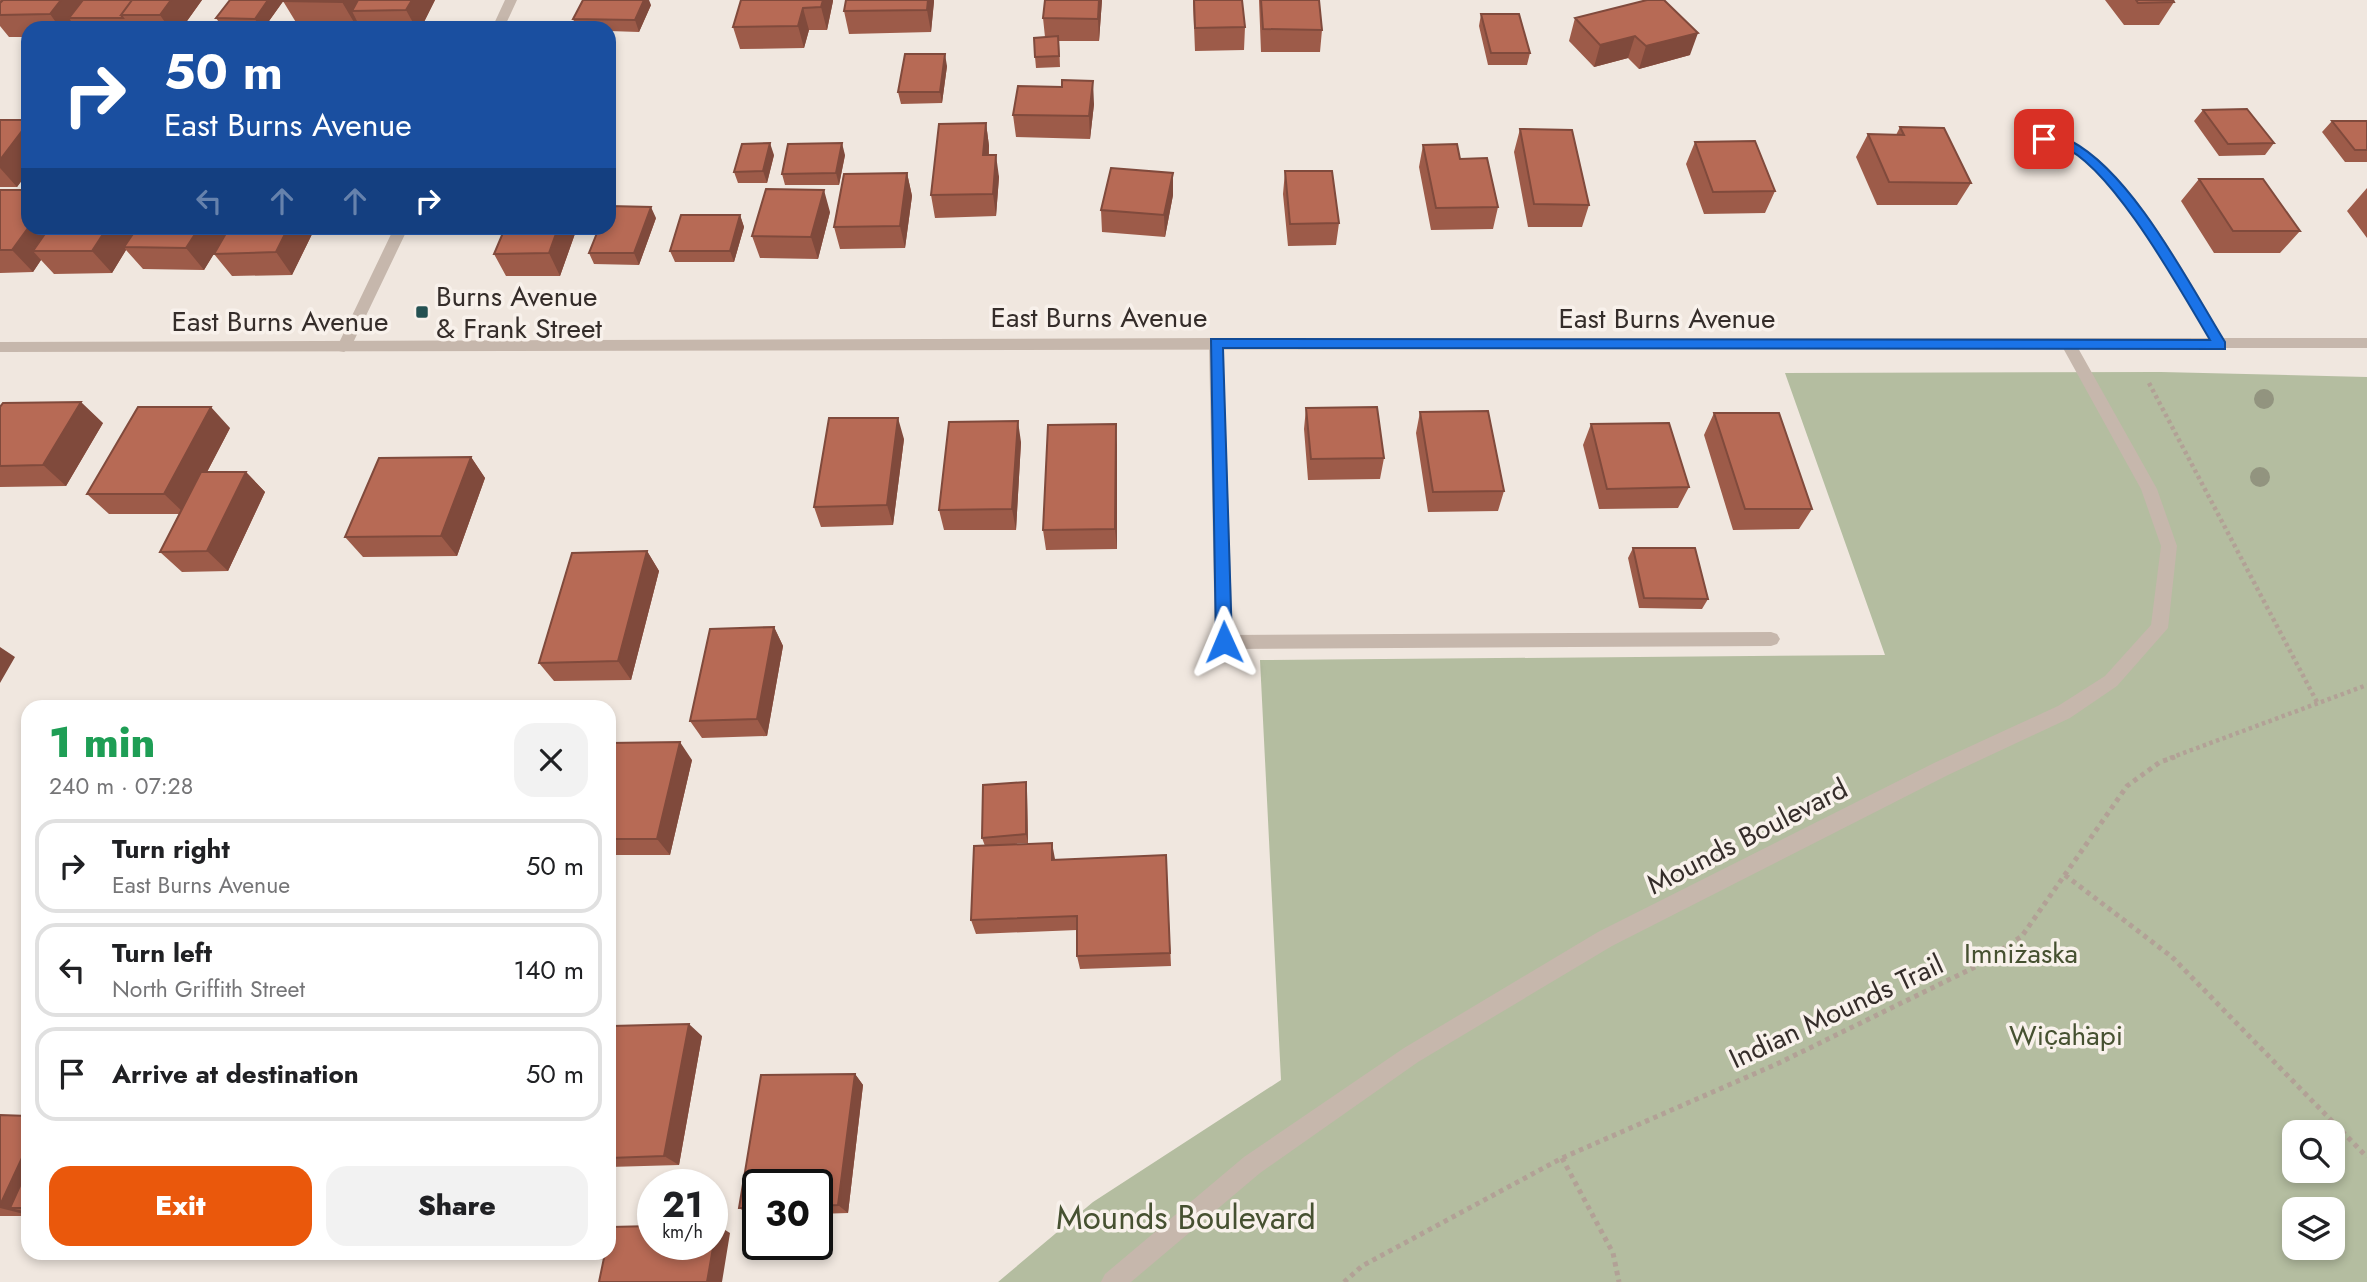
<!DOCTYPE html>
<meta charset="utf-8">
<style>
body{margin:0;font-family:Jost,sans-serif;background:#f2f2f2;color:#202124;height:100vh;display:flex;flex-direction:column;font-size:26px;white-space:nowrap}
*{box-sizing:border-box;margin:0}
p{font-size:23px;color:#757577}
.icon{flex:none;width:38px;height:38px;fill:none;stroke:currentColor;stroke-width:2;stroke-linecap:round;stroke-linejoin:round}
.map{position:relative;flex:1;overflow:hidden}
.details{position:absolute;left:21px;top:700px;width:595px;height:560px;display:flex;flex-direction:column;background:#fff;border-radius:21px;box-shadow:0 4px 10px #0003}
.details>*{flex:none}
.hud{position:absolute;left:21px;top:21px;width:595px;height:214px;border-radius:21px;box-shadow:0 4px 10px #0003;background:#1a4fa0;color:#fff;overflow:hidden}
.buttons{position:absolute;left:2282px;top:1120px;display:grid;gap:14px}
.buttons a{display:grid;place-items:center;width:63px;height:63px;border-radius:14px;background:#fff;box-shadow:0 4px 10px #0003;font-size:35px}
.speed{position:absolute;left:637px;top:1169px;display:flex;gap:14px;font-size:35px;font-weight:700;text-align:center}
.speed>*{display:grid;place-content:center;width:91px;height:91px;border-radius:50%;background:#fff;box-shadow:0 4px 10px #0003;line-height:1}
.speed small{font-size:18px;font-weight:400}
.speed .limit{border:4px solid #111;border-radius:10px;background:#fff;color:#111}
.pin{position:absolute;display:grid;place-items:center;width:60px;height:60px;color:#fff;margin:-30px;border-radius:14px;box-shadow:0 4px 10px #0006}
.me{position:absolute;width:77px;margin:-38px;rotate:359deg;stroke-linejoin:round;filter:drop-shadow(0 0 5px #0008)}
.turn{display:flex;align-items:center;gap:24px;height:147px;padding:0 28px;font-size:32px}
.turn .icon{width:91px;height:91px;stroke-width:2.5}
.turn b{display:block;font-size:49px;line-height:60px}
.lanes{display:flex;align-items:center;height:66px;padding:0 28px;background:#0003;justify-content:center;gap:35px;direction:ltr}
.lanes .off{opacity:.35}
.round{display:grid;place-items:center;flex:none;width:74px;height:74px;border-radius:21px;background:#f2f2f2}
.headline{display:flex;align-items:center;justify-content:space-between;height:119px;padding:0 28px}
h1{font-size:42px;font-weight:800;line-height:52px;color:#1e9e55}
.button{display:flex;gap:14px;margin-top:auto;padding:14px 28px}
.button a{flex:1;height:80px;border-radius:21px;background:#ea580c;color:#fff;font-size:28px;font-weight:800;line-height:80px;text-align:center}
.button a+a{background:#f2f2f2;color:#202124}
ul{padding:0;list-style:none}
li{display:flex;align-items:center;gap:21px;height:94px;margin:0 14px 10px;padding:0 14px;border:4px solid #e0e0e0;border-radius:21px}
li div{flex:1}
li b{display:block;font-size:26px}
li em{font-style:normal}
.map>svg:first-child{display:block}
.green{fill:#b4bda0;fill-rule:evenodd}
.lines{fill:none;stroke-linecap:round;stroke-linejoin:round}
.path-far1{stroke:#b2a196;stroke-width:4.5;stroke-dasharray:3.5 3.5;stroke-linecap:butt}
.path{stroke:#b2a196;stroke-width:5;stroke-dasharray:4.5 4.5;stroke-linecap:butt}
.service{fill:#c6b7ac;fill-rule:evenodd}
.minor{fill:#c6b7ac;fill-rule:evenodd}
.tertiary{fill:#c6b7ac;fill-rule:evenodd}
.tree{fill:#92947f}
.wall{fill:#9d5b49}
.shaded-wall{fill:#804a3c}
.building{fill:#b76a55;stroke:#804a3c;stroke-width:2}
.route{fill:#1a73e8;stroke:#114b97;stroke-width:2}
.poi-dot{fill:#245152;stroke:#f8f1eb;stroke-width:2.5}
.labels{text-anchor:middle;stroke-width:7;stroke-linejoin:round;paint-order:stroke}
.poi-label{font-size:28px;fill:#352d2a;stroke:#f8f1eb;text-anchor:start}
.street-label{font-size:28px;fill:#352d2a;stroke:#f8f1eb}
.park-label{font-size:28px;fill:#465131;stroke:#f8f1eb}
.near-park-label{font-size:33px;fill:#465131;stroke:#f8f1eb}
</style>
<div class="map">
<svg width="2367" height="1282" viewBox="0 0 2367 1282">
<rect width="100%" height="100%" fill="#f0e7df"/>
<path class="green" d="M2161,372L2367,377V1282H998L1093,1202L1281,1080L1260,660L1885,655L1785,373ZM2294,1132H2333V1171H2294ZM2294,1209H2333V1248H2294Z"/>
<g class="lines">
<path class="path-far1" d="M2149,383L2318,704
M2170,758L2367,685"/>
<path class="path" d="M2065,875L2172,957L2367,1157
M1562,1158L1613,1253L1619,1282
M1344,1282L1362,1266L1562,1158L1779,1063L1979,965L2022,936L2127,786L2160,762L2175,757"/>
<path class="service" d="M1771,632L1777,634L1780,639L1777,644L1771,646L1224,649L1218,647L1215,642L1218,637L1224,635Z"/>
<path class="minor" d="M505,0H517L504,28H492Z
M2044,135C2061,137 2075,142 2089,152C2140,188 2195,290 2227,345L2225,349H2215C2181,292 2121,172 2060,146C2054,143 2046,144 2039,142L2037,139Z
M394,228H408L351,347L344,352L339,351L337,347Z
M1216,338L1223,343L1233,642L1230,647L1224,649L1218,647L1215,642L1209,343Z"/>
<path class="tertiary" d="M1216,338H2367V348H2078L2157,489L2177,546L2168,628L2117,686L2070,718L1948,775L1612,946L1418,1062L1260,1173L1131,1282H1101L1105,1274L1244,1157L1404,1048L1598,932L1934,763L2058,706L2105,676L2151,625L2161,546L2141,489L2063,348L0,352V342Z"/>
</g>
<g class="tree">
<circle cx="2264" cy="399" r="10"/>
<circle cx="2260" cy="477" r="10"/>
</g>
<path class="wall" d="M0,0H202L182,28H76L75,27L74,28H28V37H9L0,26Z
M284,0H435L421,28H362L357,21L355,24H297L283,1Z
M284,0L264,28H223L216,18Z
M741,0L833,1L827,30H809L804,48L740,49L733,27Z
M846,0H934L931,32L849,34L844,11Z
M1102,0L1099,41H1059L1060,67L1036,68L1035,57L1045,37L1043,18Z
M1193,0L1245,27L1244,50L1195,51Z
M1259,0H1319L1322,30L1320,52H1261Z
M1647,0L1690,55L1639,69L1628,58L1594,67L1569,41L1575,18Z
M2105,0H2173L2174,2L2159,25H2124Z
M651,5L639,32L609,31V28H577L573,19Z
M1481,14L1530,53L1527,65H1488L1479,26Z
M947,66L942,103L901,104L898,92Z
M1094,104L1090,139L1016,137L1013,115Z
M2203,110L2274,143L2265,155L2219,156L2194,121Z
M0,120H28V172L17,187H0Z
M2332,121H2367V162H2345L2322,132Z
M986,123L989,146V155L999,177L996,216L935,218L931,195Z
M1900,127L1971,183L1957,205H1877L1856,157L1868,134L1896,135Z
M1520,129L1589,205L1582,227H1528L1514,152Z
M1695,142L1775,191L1765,213L1704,214L1686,164Z
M1423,145L1498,207L1493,229L1431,230L1419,167Z
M774,155L767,183H738L734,172Z
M845,155L839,185H785L782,174Z
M1285,171L1339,223L1336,245L1288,246L1283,194Z
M907,173L912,196L905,248L840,249L834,227Z
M2199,179L2300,231L2280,253H2214L2181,201Z
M2367,188V238L2347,211Z
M0,190L28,228H315L292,275L232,276L214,254L216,250L204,270L143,269L126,250L112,273L54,274L41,260L33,272L0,273Z
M1173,195L1165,237L1102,232L1101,210Z
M830,212L818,259L760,258L752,236Z
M740,215L744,227L734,262H675L670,251Z
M656,218L639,265L594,264L589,253Z
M577,228L560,276H506L494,254Z
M0,407L103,423L66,486L0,487Z
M1306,408L1384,458L1380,479L1308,480L1304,429Z
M1420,412L1504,491L1498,511L1428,512L1416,433Z
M1714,413L1812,509L1799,529L1733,530L1704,435Z
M1591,424L1689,487L1678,508L1599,509L1583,445Z
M230,428L207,472H246L265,492L228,571L182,572L160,552L179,514H109L87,494Z
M904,439L893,525L821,527L814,507Z
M1021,442L1016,530H944L939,510Z
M1117,445V549L1046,550L1043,530Z
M471,457L485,478L457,556L363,557L345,537Z
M1633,548L1708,599L1702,609L1639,608L1628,558Z
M647,551L659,571L631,680L554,681L539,663Z
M774,627L783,646L767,736L702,738L690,721Z
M609,743L692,760L670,855H609Z
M1027,791L1028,843L999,845L1055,860L1166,855L1171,966L1080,969L1077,956V930L976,934L971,920L985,846L982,838Z
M702,1036L679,1165L609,1167V1042Z
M855,1074L863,1085L848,1213L817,1214V1185H758V1216H752L739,1208L761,1075Z
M0,1115L28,1116V1216H0Z"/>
<path class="shaded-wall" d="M61,0H96L69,18L75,27L74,28H60L50,14Z
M171,0H202L182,28H169L160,15Z
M268,0H284L264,28H261L255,19Z
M343,0H370L352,11L357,21L355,24L342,2Z
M412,0H435L421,28H416L406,10Z
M644,0H649L651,5L639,32L635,20Z
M823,0H833V1L827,30L821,7Z
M928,0H934V2L931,32L927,10Z
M1099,0H1102L1099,41L1098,19Z
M803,8L809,30L804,48L798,26Z
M1698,33L1690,55L1639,69L1646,46Z
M1635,36L1628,58L1594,67L1600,45Z
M945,54L947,66L942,103L940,92Z
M1093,81L1094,104L1090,139L1089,116Z
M28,123V172L17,187L0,168V160Z
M986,123L989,146L987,177L983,155Z
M770,143L774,155L767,183L763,171Z
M842,143L845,155L839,185L836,173Z
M996,155L999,177L996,216L993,194Z
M907,173L912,196L905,248L900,226Z
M1173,173V195L1165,237L1164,215Z
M824,190L830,212L818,259L811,237Z
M651,207L656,218L639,265L634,253Z
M740,215L744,227L734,262L730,251Z
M28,228H64L33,251L41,260L33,272L12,250Z
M107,228H140L124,247L126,250L112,273L92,251Z
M199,228H230L204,270L186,248Z
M288,228H315L292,275L276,252Z
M558,228H577L560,276L549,253Z
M81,402L103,423L66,486L43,465Z
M211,407L230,428L185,514L164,494Z
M898,418L904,439L893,525L887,505Z
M1018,421L1021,442L1016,530L1012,509Z
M1116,424L1117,445V549L1115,529Z
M471,457L485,478L457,556L441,536Z
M246,472L265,492L228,571L207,551Z
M647,551L659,571L631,680L618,661Z
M774,627L783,646L767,736L757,719Z
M0,647L15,657L0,683Z
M680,742L692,760L670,855L657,839Z
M1026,782L1027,791L1028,843L1026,834Z
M1052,843L1055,859V875L1052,860Z
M689,1024L702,1036L679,1165L664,1156Z
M855,1074L863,1085L848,1213L838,1205Z
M28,1145V1208H10L28,1212V1215L0,1208V1205Z
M717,1225L730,1233L722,1282H707Z"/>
<path class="building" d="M3,0H61L50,14L0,15V3Z
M83,0H132L121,15L123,18H69Z
M132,0H171L160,15H121Z
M230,0H268L255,19L216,18Z
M284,0H343L342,2L283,1Z
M358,0H412L406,10L352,11Z
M583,0H644L635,20L573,19Z
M741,0H823L821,7L803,8L798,26L733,27Z
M846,0H928L927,10L844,11Z
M1045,0H1099L1098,19L1043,18Z
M1194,0H1242L1245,27L1195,28Z
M1261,0H1319L1322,30L1263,29Z
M1647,0H1664L1698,33L1646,46L1635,36L1600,45L1575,18Z
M2136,0H2173L2174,2L2138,3Z
M1481,14H1519L1530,53H1491Z
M1058,36L1059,56L1035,57L1034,38Z
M905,54H945L940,92H898Z
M1062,80L1093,81L1089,116L1013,115L1018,86L1062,87Z
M2247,109L2274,143L2228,144L2203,110Z
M0,120H28V123L0,160Z
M2332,121H2367V150H2355Z
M986,123L983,155H996L993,194L931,195L939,124Z
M1900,127L1944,128L1971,183L1889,182L1868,134L1904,135Z
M1520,129L1572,130L1589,205L1534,204Z
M1755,141L1775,191L1713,192L1695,142Z
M770,143L763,171L734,172L742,144Z
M842,143L836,173L782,174L788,144Z
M1457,144L1460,159L1487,158L1498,207L1436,208L1423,145Z
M1111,168L1173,173L1164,215L1101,210Z
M1285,171H1332L1339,223L1290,224Z
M907,173L900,226L834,227L844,174Z
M2199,179H2263L2300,231H2233Z
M766,189L824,190L811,237L752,236Z
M0,190H28V228L12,250H0Z
M609,206L651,207L634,253H589L599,228H609Z
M681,215H740L730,251H670Z
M49,228H107L92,251H33Z
M137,228H199L186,248L124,247Z
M229,228H288L276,252L214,254Z
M505,228H558L549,253L494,254Z
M81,402L43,465L0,466V407L3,403Z
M138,407H211L164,494H87Z
M1377,407L1384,458L1311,459L1306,408Z
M1488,411L1504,491L1433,492L1420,412Z
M1714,413H1779L1812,509H1745Z
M829,418H898L887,505L814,507Z
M1018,421L1012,509L939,510L949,422Z
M1669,423L1689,487L1607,489L1591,424Z
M1116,424L1115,529L1043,530L1048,425Z
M471,457L441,536L345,537L379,458Z
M201,472H246L207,551L160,552Z
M1633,548H1695L1708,599L1644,598Z
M647,551L618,661L539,663L572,553Z
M774,627L757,719L690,721L710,629Z
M680,742L657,839H609V743Z
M1026,782V834L982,838L983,785Z
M1052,843V860L1166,855L1170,953L1077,956V916L971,920L974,846Z
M689,1024L664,1156L609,1158V1042L612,1026Z
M855,1074L838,1205L817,1206V1185H758V1208H739L761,1075Z
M0,1115L28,1116V1145L0,1205Z
M28,1168V1208H10Z
M712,1225H717L707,1282H599L605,1253H609V1232L610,1227L653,1226V1244H712Z"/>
<path class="route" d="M2044,136C2053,137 2063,137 2071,141C2133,174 2188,282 2225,342V349L1223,348L1232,642L1230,647H1218L1216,642L1211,339L2210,340C2182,293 2111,164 2061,146C2055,143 2047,144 2040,142L2038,139Z"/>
<rect class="poi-dot" x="415" y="305" width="14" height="14" rx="3.5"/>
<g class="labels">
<g class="poi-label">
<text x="436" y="306">Burns Avenue<tspan x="436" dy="32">&amp; Frank Street</tspan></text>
</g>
<g class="street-label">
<text x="1099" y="327">East Burns Avenue</text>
<text x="1667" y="328">East Burns Avenue</text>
<text x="280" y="331">East Burns Avenue</text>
<text transform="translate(1747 836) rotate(-27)" y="10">Mounds Boulevard</text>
<text transform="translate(1836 1011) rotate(-25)" y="10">Indian Mounds Trail</text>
</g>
<g class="park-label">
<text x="2021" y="963">Imniżaska</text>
<text x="2066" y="1045">Wic̣aḣapi</text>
</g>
<g class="near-park-label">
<text x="1186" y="1229">Mounds Boulevard</text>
</g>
</g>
</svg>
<div class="buttons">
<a><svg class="icon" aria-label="search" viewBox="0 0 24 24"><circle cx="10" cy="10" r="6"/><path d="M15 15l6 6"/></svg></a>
<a><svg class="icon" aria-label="layers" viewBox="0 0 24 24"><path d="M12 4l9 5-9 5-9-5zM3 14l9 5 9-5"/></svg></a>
</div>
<div class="speed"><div>21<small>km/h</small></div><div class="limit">30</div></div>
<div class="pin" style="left:2044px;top:139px;background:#d93025"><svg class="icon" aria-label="arrive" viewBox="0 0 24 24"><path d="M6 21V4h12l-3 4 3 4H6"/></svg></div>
<svg class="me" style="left:1224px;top:642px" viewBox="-20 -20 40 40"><path d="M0-17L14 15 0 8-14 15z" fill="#1a73e8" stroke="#fff" stroke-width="4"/></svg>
<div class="hud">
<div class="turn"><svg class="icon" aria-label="right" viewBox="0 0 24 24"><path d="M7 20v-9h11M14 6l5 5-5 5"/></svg><div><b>50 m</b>East Burns Avenue</div></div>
<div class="lanes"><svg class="icon off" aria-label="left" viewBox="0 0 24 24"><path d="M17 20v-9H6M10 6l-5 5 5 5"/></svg><svg class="icon off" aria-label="ahead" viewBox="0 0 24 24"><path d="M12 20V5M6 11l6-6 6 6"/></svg><svg class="icon off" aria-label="ahead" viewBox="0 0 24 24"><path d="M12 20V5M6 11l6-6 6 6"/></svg><svg class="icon" aria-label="right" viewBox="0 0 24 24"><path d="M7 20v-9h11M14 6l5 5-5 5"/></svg></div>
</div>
<section class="details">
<div class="headline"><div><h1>1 min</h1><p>240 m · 07:28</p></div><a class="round"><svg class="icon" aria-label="close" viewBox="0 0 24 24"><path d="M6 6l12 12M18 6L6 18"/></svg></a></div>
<ul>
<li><svg class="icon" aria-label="right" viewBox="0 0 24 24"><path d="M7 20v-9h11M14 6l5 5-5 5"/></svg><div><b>Turn right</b><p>East Burns Avenue</p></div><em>50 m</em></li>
<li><svg class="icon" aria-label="left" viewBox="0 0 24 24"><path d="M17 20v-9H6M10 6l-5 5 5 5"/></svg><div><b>Turn left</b><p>North Griffith Street</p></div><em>140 m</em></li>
<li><svg class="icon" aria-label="arrive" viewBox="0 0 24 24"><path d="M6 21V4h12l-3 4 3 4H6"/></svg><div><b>Arrive at destination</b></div><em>50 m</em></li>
</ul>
<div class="button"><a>Exit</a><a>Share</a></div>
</section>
</div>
